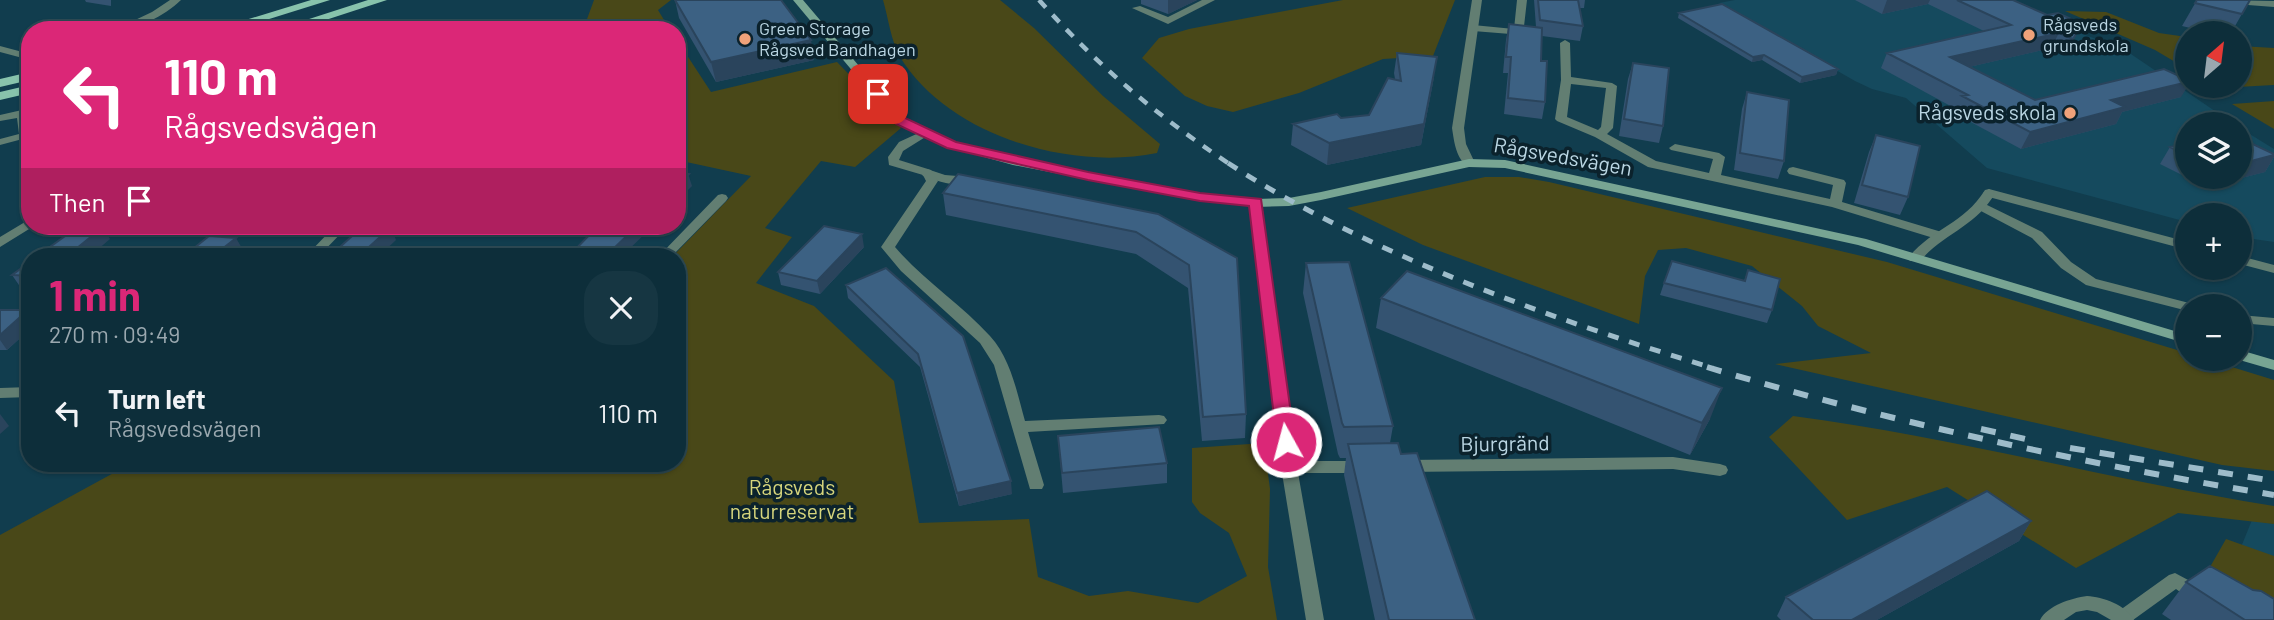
<!DOCTYPE html>
<meta charset="utf-8">
<style>
body{margin:0;font-family:Barlow,sans-serif;background:#163642;color:#f1f3f6;height:100vh;display:flex;flex-direction:column;font-size:26px;white-space:nowrap}
*{box-sizing:border-box;margin:0}
p{font-size:23px;color:#9aa8af}
.icon{flex:none;width:38px;height:38px;fill:none;stroke:currentColor;stroke-width:2;stroke-linecap:round;stroke-linejoin:round}
.map{position:relative;flex:1;overflow:hidden}
.side{position:absolute;left:21px;top:248px;width:665px;height:224px;display:flex;flex-direction:column;background:#0d2e3a;border-radius:28px;box-shadow:0 2px 5px #0004,0 0 0 2px #2d4a54}
.side>*{flex:none}
.banner{position:absolute;left:21px;top:21px;width:665px;height:214px;border-radius:28px;box-shadow:0 2px 5px #0004,0 0 0 2px #2d4a54;background:#db2777;color:#fff;overflow:hidden}
.needle{width:46px;rotate:28deg}
.tools{position:absolute;left:2175px;top:21px;display:grid;gap:14px}
.tools a{display:grid;place-items:center;width:77px;height:77px;border-radius:50%;background:#0d2e3a;box-shadow:0 2px 5px #0004,0 0 0 2px #2d4a54;font-size:35px}
.pin{position:absolute;display:grid;place-items:center;width:60px;height:60px;color:#fff;margin:-30px;border-radius:14px;box-shadow:0 4px 10px #0006}
.me{position:absolute;width:77px;margin:-38px;rotate:353deg;stroke-linejoin:round;filter:drop-shadow(0 0 5px #0008)}
.turn{display:flex;align-items:center;gap:24px;height:147px;padding:0 28px;font-size:32px}
.turn .icon{width:91px;height:91px;stroke-width:2.5}
.turn b{display:block;font-size:49px;line-height:60px}
.then{display:flex;align-items:center;height:66px;padding:0 28px;background:#0003;gap:14px;font-size:26px}
.round{display:grid;place-items:center;flex:none;width:74px;height:74px;border-radius:28px;background:#163642}
.overview{display:flex;align-items:center;justify-content:space-between;height:119px;padding:0 28px}
h1{font-size:42px;font-weight:700;line-height:52px;color:#db2777}
ul{padding:0;list-style:none}
li{display:flex;align-items:center;gap:21px;height:91px;padding:0 28px}
li div{flex:1}
li b{display:block;font-size:26px}
li em{font-style:normal}
.map>svg:first-child{display:block}
.built{fill:#154a5e}
.green{fill:#494818}
.lines{fill:none;stroke-linecap:round;stroke-linejoin:round}
.lane{fill:#627e72;fill-rule:evenodd}
.street{fill:#627e72;fill-rule:evenodd}
.secondary{fill:#78a593;fill-rule:evenodd}
.primary{fill:#88c3ac;fill-rule:evenodd}
.rail-far2{stroke:#9ebcca;stroke-width:4.5;stroke-dasharray:10 10;stroke-linecap:butt}
.rail-far1{stroke:#9ebcca;stroke-width:5;stroke-dasharray:11 11;stroke-linecap:butt}
.rail{stroke:#9ebcca;stroke-width:6;stroke-dasharray:15 15;stroke-linecap:butt}
.wall{fill:#345371}
.shaded-wall{fill:#2a445c}
.building{fill:#3c6183;stroke:#2a445c;stroke-width:2}
.route{fill:#db2777;stroke:#8e194d;stroke-width:2}
.poi-dot{fill:#f0a27a;stroke:#0b222c;stroke-width:2.5}
.labels{text-anchor:middle;stroke-width:7;stroke-linejoin:round;paint-order:stroke}
.far-poi-label{font-size:18px;fill:#bad6e3;stroke:#0b222c;text-anchor:start}
.poi-label{font-size:21px;fill:#bad6e3;stroke:#0b222c;text-anchor:end}
.street-label{font-size:21px;fill:#bad6e3;stroke:#0b222c}
.park-label{font-size:21px;fill:#d6d57c;stroke:#0b222c}
</style>
<div class="map">
<svg width="2274" height="620" viewBox="0 0 2274 620">
<rect width="100%" height="100%" fill="#113d4e"/>
<path class="built" d="M1735,0H1993L2125,50L2234,124H2188V177H2240V128L2274,149V242L2240,237V215H2188L2187,222L1987,168L1906,98L1872,89L1855,81L1719,3Z
M2252,520L2274,524V583L2237,557Z"/>
<path class="green" d="M594,0H671L658,10L670,30H583Z
M883,0H1000L1034,28L1103,96L1160,144L1157,153C1069,171 949,136 900,57C891,41 888,17 883,0Z
M1343,0H1455L1433,56L1383,59L1299,93L1233,112L1207,106L1185,96L1142,58L1159,38L1189,29Z
M2065,11L2106,12L2159,33L2187,37V69L2155,50Z
M677,40L711,92L837,62L901,128L855,167L821,161L765,228L792,237L756,283L814,306L894,381L919,523L1029,519L1038,577L1089,596L1128,591L1198,603L1247,576L1229,533L1200,513L1192,502V448L1264,443L1270,489L1268,567L1277,620H0V535L130,464H677V257H672L751,176L677,160Z
M2240,46L2274,48V85L2219,88L2215,86H2240Z
M2274,101V129L2232,104Z
M1485,177H1519L1549,182L1887,262L2187,353L2188,359H2206L2274,380V471L2222,465L1775,364L1871,353L1818,326L1802,306L1752,266L1686,248L1658,250L1645,276L1639,324L1423,245L1347,208Z
M1793,416C1955,437 2113,481 2274,506V524L2178,513L2076,568L1947,487L1847,520L1769,437Z
M2226,539L2274,556V620L2202,581Z"/>
<g class="lines">
<path class="lane" d="M1202,0H1215L1168,24L1132,8L1140,6L1168,17Z
M1517,0H1527L1523,35L1473,31L1468,28L1473,25L1514,29Z
M1565,40L1570,43L1571,77L1612,83L1617,86L1613,128L1607,134L1656,161L1709,173L1713,159L1671,150L1669,148L1675,144L1719,153L1725,157L1721,175L1830,199L1833,185L1789,174L1787,171L1789,168L1793,167L1844,180L1846,183L1842,202L1945,233L1946,236L1940,240L1832,207L1648,167L1595,137L1557,121L1555,119L1561,80L1560,43ZM1571,84L1606,88L1601,127L1598,130L1567,117Z
M22,110L28,113L30,137L0,145V139L19,134L17,118L0,121V115Z
M927,169L945,175L970,177L976,181C963,190 937,181 923,176L921,173L923,170Z
M1989,189L2188,242V250L1985,196L1983,193Z
M1983,203L2042,232L2071,262L2096,279L2193,304L2194,306H2188V311L2086,285L2061,268L2032,238L1979,210L1977,207L1979,204Z
M2240,256L2274,265V273L2240,264Z
M2240,315L2274,318V326L2240,323Z
M1673,457L1720,464L1726,466L1728,470L1726,474L1720,476L1673,469L1403,472L1397,470L1395,466L1397,462L1403,460Z
M1289,461H1361L1367,463L1369,467L1367,471L1361,473H1289L1283,471L1281,467L1283,463Z
M2175,573L2205,589L2208,594L2205,599C2194,603 2185,595 2176,589L2133,620H2114L2116,613L2169,575Z"/>
<path class="street" d="M170,0H181C164,16 138,30 114,30L152,12Z
M1472,0H1482L1464,128L1466,144L1475,163L1469,167C1456,160 1454,141 1452,128Z
M2217,0L2274,1V7L2222,3Z
M0,46L30,54V60L0,52Z
M923,131L927,132V136L903,151L899,160L931,170L938,181L895,247C923,280 961,304 990,336C1011,359 1017,393 1025,421L1159,415L1164,416L1167,420L1164,424L1028,432L1044,485L1042,489H1030L994,365L980,343L901,271L881,247L926,181L923,175L889,165L888,157L899,142Z
M1989,189L1995,193C1978,225 1943,234 1920,261H1910L1908,258C1932,228 1963,225 1985,190Z
M722,194L726,195L728,198L726,201L671,257H658L718,195Z
M1256,199L1262,203L1297,467L1324,620H1306L1281,467L1250,203Z
M30,219V226H34L0,247V237Z
M335,226H348L318,257H305Z
M30,387V397L0,398V388Z
M2087,596C2103,597 2126,605 2134,620H2111L2097,612L2087,610L2076,612L2064,620H2040C2047,606 2071,598 2087,596Z"/>
<path class="secondary" d="M793,0H803L904,119L956,143L1014,158L1200,193L1256,199L1289,198L1321,192L1469,159L1505,160L1866,239L2188,335V344L1858,245L1505,168L1469,167L1321,200L1289,206L1256,207L1200,201L1013,165L948,147L896,123Z
M2240,350L2274,360V370L2236,359H2240Z"/>
<path class="primary" d="M311,0H330L234,30H213Z
M368,0H387L295,30H275Z
M30,72V80L0,87V79Z
M30,85V93L0,100V92Z"/>
<path class="rail-far2" d="M1039,0C1099,67 1156,115 1231,165"/>
<path class="rail-far1" d="M1228,163C1367,254 1554,320 1713,368"/>
<path class="rail" d="M1707,367C1893,423 2082,463 2274,495
M1981,429L2039,442
M2070,448L2274,481"/>
</g>
<path class="wall" d="M85,0H111V6L86,2Z
M675,0L814,60L716,82L679,18Z
M1141,0H1197L1168,14L1141,4Z
M1534,0H1585L1584,8H1579L1583,26L1580,41L1542,36L1541,61L1545,102L1542,119L1504,114L1508,73H1503L1506,40L1509,24L1536,27Z
M1855,0H2013L2074,39L2065,55L2051,48L1969,67L2035,100L2181,97L2122,112L2116,124L2021,149L1954,113L1956,109L1881,68L1887,53L1984,31L1928,4L1882,14Z
M2197,0H2250L2231,33H2211L2182,26Z
M1679,13L1838,69L1836,75L1800,83L1762,60L1752,62L1678,18Z
M1397,53L1434,77L1421,145L1327,165L1291,145L1293,124L1369,115L1395,79L1394,73Z
M1633,63L1663,126L1659,143L1619,136L1628,79Z
M1747,92L1784,161L1778,179L1734,170L1742,109Z
M1876,135L1908,197L1900,215L1854,203L1869,152Z
M2188,143V177H2240L2274,155V157L2265,172L2206,187L2160,164L2170,147Z
M958,174L1237,258L1246,414L1245,438L1202,441L1188,288L1136,254L946,215L943,193Z
M864,247L820,294L781,285L778,272Z
M30,262V288H21L12,275Z
M1306,263L1393,426L1390,443L1401,454L1475,620H1375L1344,475L1346,458H1340L1338,454L1303,293Z
M886,268L1012,494L959,506L920,367L848,298L846,285Z
M1748,270L1772,310L1767,323L1660,295L1664,283L1744,281Z
M1381,298L1710,419L1690,455L1376,328Z
M0,310L30,313V329L7,350H0Z
M1058,436L1167,463V483L1063,493Z
M2031,521L2019,541L1877,620H1781L1777,616L1786,597Z
M2186,582L2253,590L2274,620H2171L2162,614Z"/>
<path class="shaded-wall" d="M1168,0H1197L1168,14Z
M1887,0H1930L1928,4L1882,14Z
M2082,24L2074,39L2065,55L2073,39Z
M2059,33L2051,48L1943,73L1950,57Z
M811,40L814,60L716,82L711,62Z
M1764,55L1762,60L1752,62L1753,57Z
M1437,57L1421,145L1327,165L1329,143L1424,124Z
M1838,69L1836,75L1800,83L1802,77Z
M2188,82V86L2181,97L2122,112L2116,124L2021,149L2030,132L2111,100Z
M2274,155V157L2265,172L2206,187L2212,177H2240V164Z
M685,164L692,186L677,201V172Z
M637,226H653L621,257H609V253Z
M103,227L110,239L89,257H66Z
M391,227L396,240L378,257H358Z
M862,234L864,247L820,294L817,281Z
M236,238L243,250L234,257H212Z
M28,310L30,313V329L7,350L0,340V335Z
M1722,388L1710,419L1690,455L1702,423Z
M0,414L9,426L0,434Z
M1011,481L1012,494L959,506L957,493Z
M2031,521L2019,541L1877,620H1852Z"/>
<path class="building" d="M675,0H781L811,40L711,62Z
M1538,0H1578L1583,26L1540,20Z
M1957,0H2013L2047,15L2058,13L2082,24L2073,39L2059,33L1950,57L2035,100L2164,69L2188,80V82L2111,100L2125,107L2030,132L1962,96L1968,95L1887,53L2011,25Z
M2197,0H2250L2242,14L2195,3Z
M1722,4L1838,69L1802,77L1764,55L1753,57L1679,13Z
M1509,24L1542,28L1541,61H1547L1545,102L1508,98L1511,57H1506Z
M1397,53L1437,57L1424,124L1329,143L1293,124L1337,114L1341,118L1369,115L1388,78L1401,81Z
M1633,63L1669,68L1663,126L1624,119Z
M1747,92L1789,100L1784,161L1740,153Z
M1876,135L1920,146L1908,197L1862,185Z
M2240,138L2274,154V155L2240,164Z
M2188,143V156L2170,147Z
M677,163L685,164L677,172Z
M677,173L689,174L677,186Z
M958,174L1158,214L1237,258L1246,414L1203,417L1189,265L1136,232L943,193Z
M79,226H102L103,227L66,257H36Z
M363,226L391,227L358,257H329Z
M598,226H637L609,253H612L609,257H568Z
M824,226L862,234L817,281L778,272Z
M209,236L236,238L212,257H183Z
M1672,261L1745,281L1748,270L1780,279L1772,310L1664,283Z
M30,262V276L12,275Z
M1349,262L1393,426L1344,427L1342,423L1306,263Z
M886,268L963,336L1011,481L957,493L918,354L846,285Z
M1407,271L1722,388L1702,423L1381,298Z
M0,310H28L0,335Z
M1159,427L1167,463L1062,473L1058,436Z
M1398,443L1401,454L1417,453L1475,620H1389L1348,444Z
M1987,491L2031,521L1852,620H1813L1786,597Z
M2210,566L2253,590L2261,591L2274,599V620H2245L2186,582Z"/>
<path class="route" d="M878,90L882,91L905,118L956,142L1088,172L1200,193L1261,199L1295,442L1292,447H1280L1277,442L1249,206L1200,201L1088,180L947,148L896,124L872,94Z"/>
<g class="poi-dot">
<circle cx="2029" cy="35" r="7"/>
<circle cx="745" cy="39" r="7"/>
<circle cx="2070" cy="113" r="7"/>
</g>
<g class="labels">
<g class="far-poi-label">
<text x="2043" y="31">Rågsveds<tspan x="2043" dy="21">grundskola</tspan></text>
<text x="759" y="35">Green Storage<tspan x="759" dy="21">Rågsved Bandhagen</tspan></text>
</g>
<g class="poi-label">
<text x="2056" y="120">Rågsveds skola</text>
</g>
<g class="street-label">
<text transform="translate(1563 157) rotate(10)" y="7">Rågsvedsvägen</text>
<text transform="translate(1505 444) rotate(-1)" y="7">Bjurgränd</text>
</g>
<g class="park-label">
<text x="792" y="495">Rågsveds<tspan x="792" dy="24">naturreservat</tspan></text>
</g>
</g>
</svg>
<div class="tools">
<a><svg class="needle" viewBox="-14 -14 28 28"><path d="M0-13l5 13h-10z" fill="#e53935"/><path d="M0 13l5-13h-10z" fill="#9aa8af"/></svg></a>
<a><svg class="icon" aria-label="layers" viewBox="0 0 24 24"><path d="M12 4l9 5-9 5-9-5zM3 14l9 5 9-5"/></svg></a>
<a>+</a>
<a>−</a>
</div>
<div class="pin" style="left:878px;top:94px;background:#d93025"><svg class="icon" aria-label="arrive" viewBox="0 0 24 24"><path d="M6 21V4h12l-3 4 3 4H6"/></svg></div>
<svg class="me" style="left:1286px;top:442px" viewBox="-20 -20 40 40"><circle r="17" fill="#db2777" stroke="#fff" stroke-width="3"/><path d="M0-11L8 9 0 5-8 9z" fill="#fff"/></svg>
<div class="banner">
<div class="turn"><svg class="icon" aria-label="left" viewBox="0 0 24 24"><path d="M17 20v-9H6M10 6l-5 5 5 5"/></svg><div><b>110 m</b>Rågsvedsvägen</div></div>
<div class="then">Then<svg class="icon" aria-label="arrive" viewBox="0 0 24 24"><path d="M6 21V4h12l-3 4 3 4H6"/></svg></div>
</div>
<section class="side">
<div class="overview"><div><h1>1 min</h1><p>270 m · 09:49</p></div><a class="round"><svg class="icon" aria-label="close" viewBox="0 0 24 24"><path d="M6 6l12 12M18 6L6 18"/></svg></a></div>
<ul>
<li><svg class="icon" aria-label="left" viewBox="0 0 24 24"><path d="M17 20v-9H6M10 6l-5 5 5 5"/></svg><div><b>Turn left</b><p>Rågsvedsvägen</p></div><em>110 m</em></li>
</ul>
</section>
</div>
